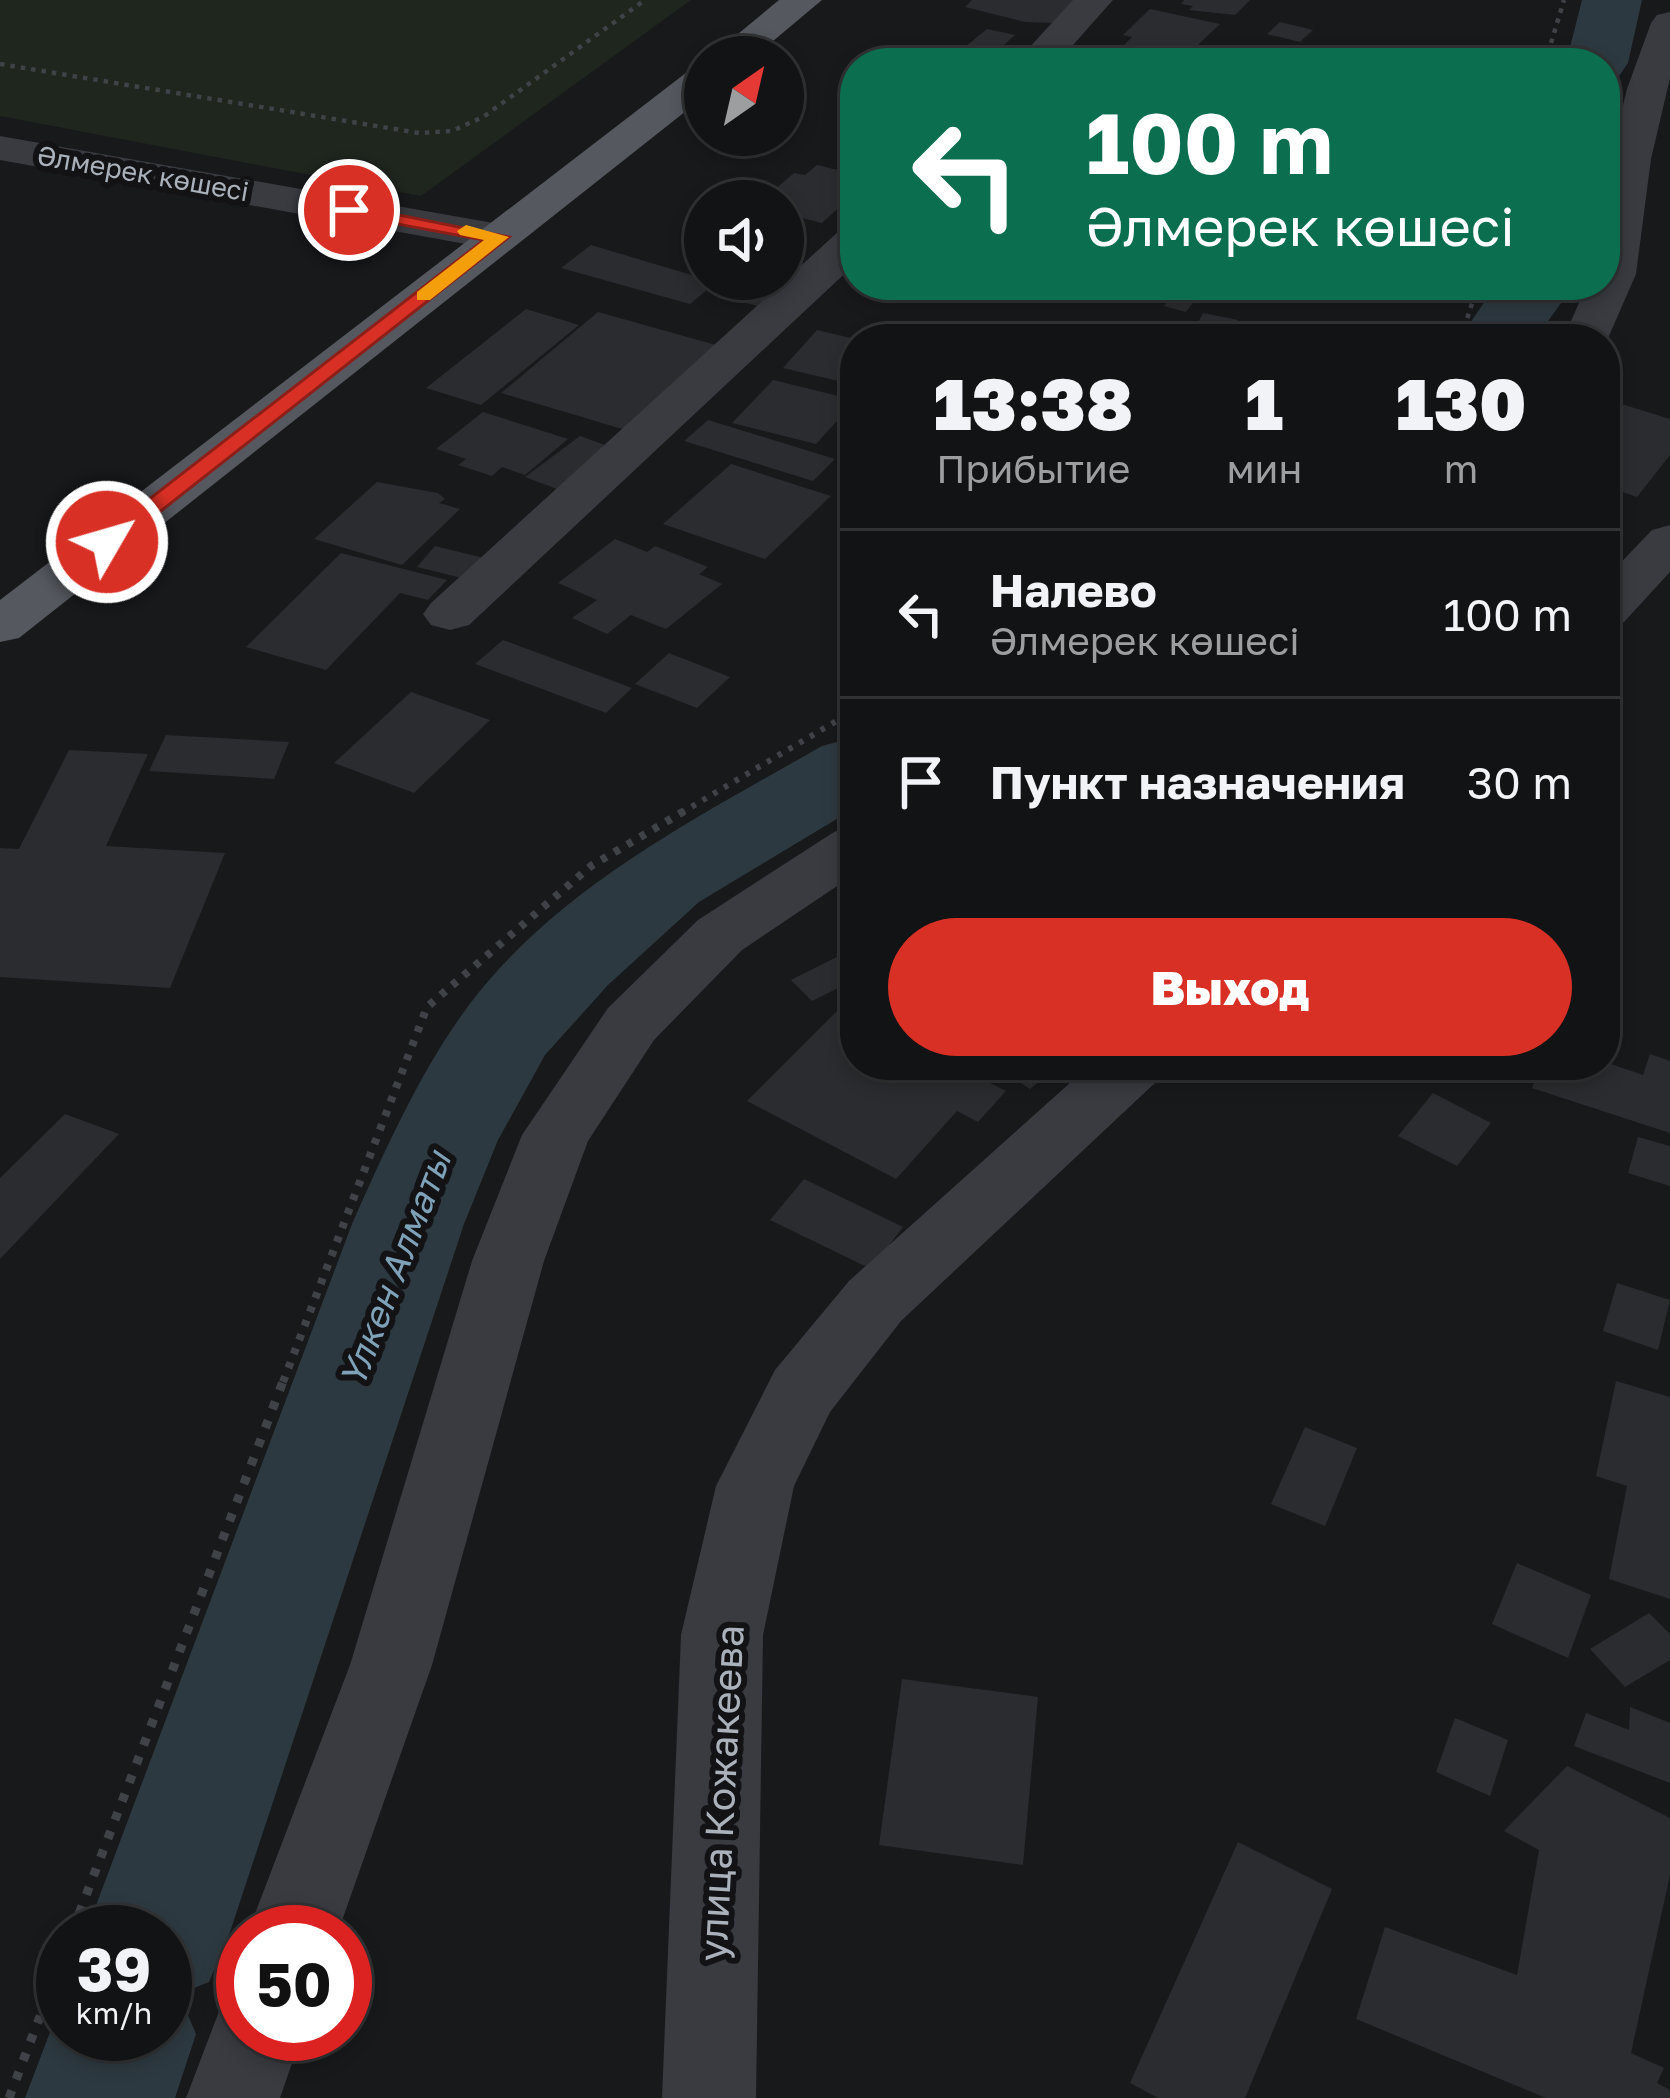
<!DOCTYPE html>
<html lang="ru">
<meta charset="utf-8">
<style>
body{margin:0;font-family:"Golos Text",sans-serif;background:#1f2022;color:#f1f3f6;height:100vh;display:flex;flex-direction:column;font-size:45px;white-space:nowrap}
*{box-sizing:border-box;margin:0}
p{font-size:39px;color:#9c9ea0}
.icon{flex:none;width:66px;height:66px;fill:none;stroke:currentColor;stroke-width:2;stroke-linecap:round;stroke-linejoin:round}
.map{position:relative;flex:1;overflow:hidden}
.panel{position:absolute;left:840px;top:324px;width:780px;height:756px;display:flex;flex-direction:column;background:#121314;border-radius:48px;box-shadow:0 6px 18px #0003,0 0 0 3px #313234}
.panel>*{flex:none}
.hud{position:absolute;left:840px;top:48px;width:780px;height:252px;border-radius:48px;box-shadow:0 6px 18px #0003,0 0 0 3px #313234;background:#0b6e4f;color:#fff;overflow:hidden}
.needle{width:78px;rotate:34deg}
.controls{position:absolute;left:684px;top:36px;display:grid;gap:24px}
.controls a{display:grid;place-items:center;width:120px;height:120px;border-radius:50%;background:#121314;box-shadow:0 6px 18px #0003,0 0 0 3px #313234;font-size:60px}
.speed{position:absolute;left:36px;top:1905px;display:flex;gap:24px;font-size:60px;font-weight:700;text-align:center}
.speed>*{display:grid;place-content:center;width:156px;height:156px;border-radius:50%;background:#121314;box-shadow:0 6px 18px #0003,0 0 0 3px #313234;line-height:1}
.speed small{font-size:30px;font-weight:400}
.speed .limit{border:18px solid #d22;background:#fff;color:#111}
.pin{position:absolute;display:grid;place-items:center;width:102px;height:102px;color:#fff;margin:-51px;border:6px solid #fff;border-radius:50%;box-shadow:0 3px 12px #0007}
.me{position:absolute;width:132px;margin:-66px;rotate:52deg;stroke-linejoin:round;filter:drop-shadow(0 0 9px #0008)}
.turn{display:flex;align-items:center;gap:42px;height:252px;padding:0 48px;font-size:54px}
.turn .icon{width:156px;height:156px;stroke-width:2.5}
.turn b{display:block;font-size:84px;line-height:102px}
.eta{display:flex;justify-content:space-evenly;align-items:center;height:204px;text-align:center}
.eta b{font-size:72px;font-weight:800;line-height:84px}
.button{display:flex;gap:24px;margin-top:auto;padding:24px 48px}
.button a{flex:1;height:138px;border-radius:72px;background:#d93025;color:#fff;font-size:48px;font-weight:800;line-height:138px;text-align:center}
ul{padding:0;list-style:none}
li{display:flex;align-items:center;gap:36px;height:168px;padding:0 48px;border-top:3px solid #313234}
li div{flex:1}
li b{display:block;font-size:45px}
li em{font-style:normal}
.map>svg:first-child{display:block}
.green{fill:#1e261e}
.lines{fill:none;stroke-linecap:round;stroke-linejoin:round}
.river{fill:#2d3940;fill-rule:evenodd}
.building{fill:#2b2c2f}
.path-far3{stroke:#3f4247;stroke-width:4.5;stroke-dasharray:4.5 6;stroke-linecap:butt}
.path-far2{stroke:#3f4247;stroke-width:6;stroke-dasharray:4.5 8;stroke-linecap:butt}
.path-far1{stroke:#3f4247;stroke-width:8;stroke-dasharray:6 9;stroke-linecap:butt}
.path{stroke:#3f4247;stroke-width:9;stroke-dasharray:8 12;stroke-linecap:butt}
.minor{fill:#393b40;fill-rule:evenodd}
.major{fill:#55585f;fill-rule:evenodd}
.route{fill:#d93025;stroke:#8d1f18;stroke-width:3}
.slow{fill:#f59e0b}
.labels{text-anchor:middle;stroke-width:12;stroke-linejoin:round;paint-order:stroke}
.far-street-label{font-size:27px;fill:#aab1bb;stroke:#131316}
.water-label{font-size:36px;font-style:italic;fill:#7fa2b8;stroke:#131316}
.near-street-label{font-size:39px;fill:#aab1bb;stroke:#131316}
</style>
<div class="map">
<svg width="1670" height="2098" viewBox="0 0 1670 2098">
<rect width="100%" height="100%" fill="#18191b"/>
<path class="green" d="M0,0H691L421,196L0,116Z"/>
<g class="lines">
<path class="river" d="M1582,0H1642L1628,63L1619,76L1605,80V63H1566Z
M1496,285H1568L1564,299L1535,339H1459Z
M855,737V808L699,902L608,985L545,1055L498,1140L464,1224L230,1932L209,1982L179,1994L196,2034L175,2098H25L63,1998V2034H165V1932H86L352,1224C385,1150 420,1071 469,1005C557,888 698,817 822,746Z"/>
</g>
<path class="building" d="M972,0H1076L1054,23L1025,22L965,7Z
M1184,0H1250L1235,15L1189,10L1193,6L1181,4Z
M1150,9L1220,24L1182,60L1122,47L1132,37L1123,35Z
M1280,22L1313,30L1300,42L1267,34Z
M987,29L1015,35L995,53L966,46Z
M817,165L855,174L841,187L855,193L822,223L783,213V201H761L794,173L805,175Z
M591,245L705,279L719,280L690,304L561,268Z
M783,262L805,268L761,307L713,294L730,279H783Z
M888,285H965L949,302Z
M1177,290L1199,295L1186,312L1164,306Z
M526,309L579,325L481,405L426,388Z
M598,312L723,347L629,431L501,393Z
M1203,313L1238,320L1231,333L1196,327Z
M917,327L964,337V339H907Z
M817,330L855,339V385L783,368Z
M773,380L855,400V414L845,412L816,444L732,423Z
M1605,399L1670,419V455L1637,497L1605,486Z
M483,412L568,439L525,475L502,467L492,476L458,465L466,459L436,449Z
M708,420L835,459L813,481L684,441Z
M580,436L619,450L565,492L525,477Z
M731,464L831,496L765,559L663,524Z
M377,482L438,493L445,499L439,503L460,509L402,565L314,539Z
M615,539L647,552L655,546L708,567L699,574L722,584L666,629L631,615L607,634L572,618L597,600L558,583Z
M435,546L484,558L466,579L417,567Z
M341,553L447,580L428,600L400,593L326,670L246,647Z
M503,640L632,688L606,713L475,664Z
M669,653L730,677L697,708L635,684Z
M411,692L490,720L414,793L334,763Z
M166,735L289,742L274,779L149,771Z
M69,750L148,754L106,846L225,853L170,988L0,977V848L19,849Z
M855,948V984L852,981L812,1001L791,980Z
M840,1008L855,1016V1065H954L1006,1091L978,1122L957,1111L896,1179L747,1101Z
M1650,1054L1670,1061V1133L1532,1088L1541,1065L1605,1062L1643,1075Z
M993,1065H1059L1030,1089Z
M1433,1093L1491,1123L1457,1166L1398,1136Z
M65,1114L119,1134L0,1259V1178Z
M1638,1137L1670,1146V1186L1628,1173Z
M804,1179L903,1227L871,1269L770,1220Z
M1617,1283L1670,1300L1658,1350L1603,1331Z
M1616,1381L1670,1397V1599L1609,1579L1627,1486L1596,1476Z
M1305,1427L1357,1448L1325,1526L1271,1504Z
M1517,1563L1591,1595L1568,1658L1492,1624Z
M1649,1613L1670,1634V1660L1625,1687L1590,1649Z
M902,1679L1038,1697L1023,1865L879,1845Z
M1630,1707L1670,1723V1783L1574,1746L1586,1713L1629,1730Z
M1455,1718L1508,1740L1490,1796L1436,1772Z
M1567,1766L1670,1818V1875L1631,2053L1664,2068L1657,2083L1670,2090V2098H1546L1356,2019L1385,1927L1517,1975L1539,1850L1504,1831Z
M1238,1842L1332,1889L1245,2098H1158L1130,2083Z"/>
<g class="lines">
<path class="path-far3" d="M1545,63L1564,0
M0,64L419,133L452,131L483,117L645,0
M1444,339L1467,319L1478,285"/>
<path class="path-far2" d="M681,813L855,710"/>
<path class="path-far1" d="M283,1382L427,1007L591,866L686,810"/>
<path class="path" d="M72,1932L284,1379
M9,2098L63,1956"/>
<path class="minor" d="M1073,0H1113L1057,63H1015Z
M1670,12V78L1651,159L1636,274L1605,345V339H1563L1587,285H1605V180L1627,89L1651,23L1657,15Z
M0,136L499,224L515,228L521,237L515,246L499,250L0,160Z
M855,227V264L469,625L450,630L431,625L423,614L431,603L839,231Z
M1670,525V572L1624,622L1605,627V579L1652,530Z
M855,826V874L742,950L654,1040L588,1141L544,1261L432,1665L338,1932H248L350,1665L472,1261L522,1135L608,1008L698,920L834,832Z
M1090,1065H1166L1156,1082L901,1321L830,1412L794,1486L763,1635L756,2098H662L681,1635L716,1486L775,1370L849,1281Z
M243,1993V2034H302L280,2098H186L223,2001Z"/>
<path class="major" d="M779,0H822L754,57H710Z
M705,65V96L19,638L0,642V600L691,69Z"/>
</g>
<path class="route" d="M349,205L509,237L115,547H99V538L484,240L343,214L340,210Z"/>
<path class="slow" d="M466,225L509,237L430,300H417V292L484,240L460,235L457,231Z"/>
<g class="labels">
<g class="far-street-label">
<text transform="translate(143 174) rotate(10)" y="9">Әлмерек көшесі</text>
</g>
<g class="water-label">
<text transform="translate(395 1269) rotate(-69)" y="13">Үлкен Алматы</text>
</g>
<g class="near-street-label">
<text transform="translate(721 1793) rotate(-87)" y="14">улица Кожакеева</text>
</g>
</g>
</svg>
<div class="controls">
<a><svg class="needle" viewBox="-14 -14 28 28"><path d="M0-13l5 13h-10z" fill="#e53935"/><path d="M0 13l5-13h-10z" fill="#9c9ea0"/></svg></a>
<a><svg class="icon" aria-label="sound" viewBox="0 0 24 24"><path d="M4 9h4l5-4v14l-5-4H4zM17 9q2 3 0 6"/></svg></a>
</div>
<div class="speed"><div>39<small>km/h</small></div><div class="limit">50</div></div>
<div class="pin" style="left:349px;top:210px;background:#d93025"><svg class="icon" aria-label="arrive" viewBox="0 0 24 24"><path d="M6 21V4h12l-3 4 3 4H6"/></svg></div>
<svg class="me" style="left:107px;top:542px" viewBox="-20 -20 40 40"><circle r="17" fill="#d93025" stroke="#fff" stroke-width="3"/><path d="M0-11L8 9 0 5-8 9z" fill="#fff"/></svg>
<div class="hud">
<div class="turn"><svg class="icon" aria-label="left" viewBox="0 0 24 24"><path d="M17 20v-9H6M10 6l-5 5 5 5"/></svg><div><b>100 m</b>Әлмерек көшесі</div></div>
</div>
<section class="panel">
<div class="eta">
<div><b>13:38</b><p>Прибытие</p></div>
<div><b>1</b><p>мин</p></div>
<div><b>130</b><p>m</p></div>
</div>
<ul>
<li><svg class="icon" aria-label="left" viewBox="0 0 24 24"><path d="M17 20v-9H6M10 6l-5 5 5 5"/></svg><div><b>Налево</b><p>Әлмерек көшесі</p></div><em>100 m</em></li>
<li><svg class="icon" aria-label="arrive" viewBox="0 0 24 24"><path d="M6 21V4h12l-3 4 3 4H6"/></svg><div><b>Пункт назначения</b></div><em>30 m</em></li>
</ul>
<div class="button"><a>Выход</a></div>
</section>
</div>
